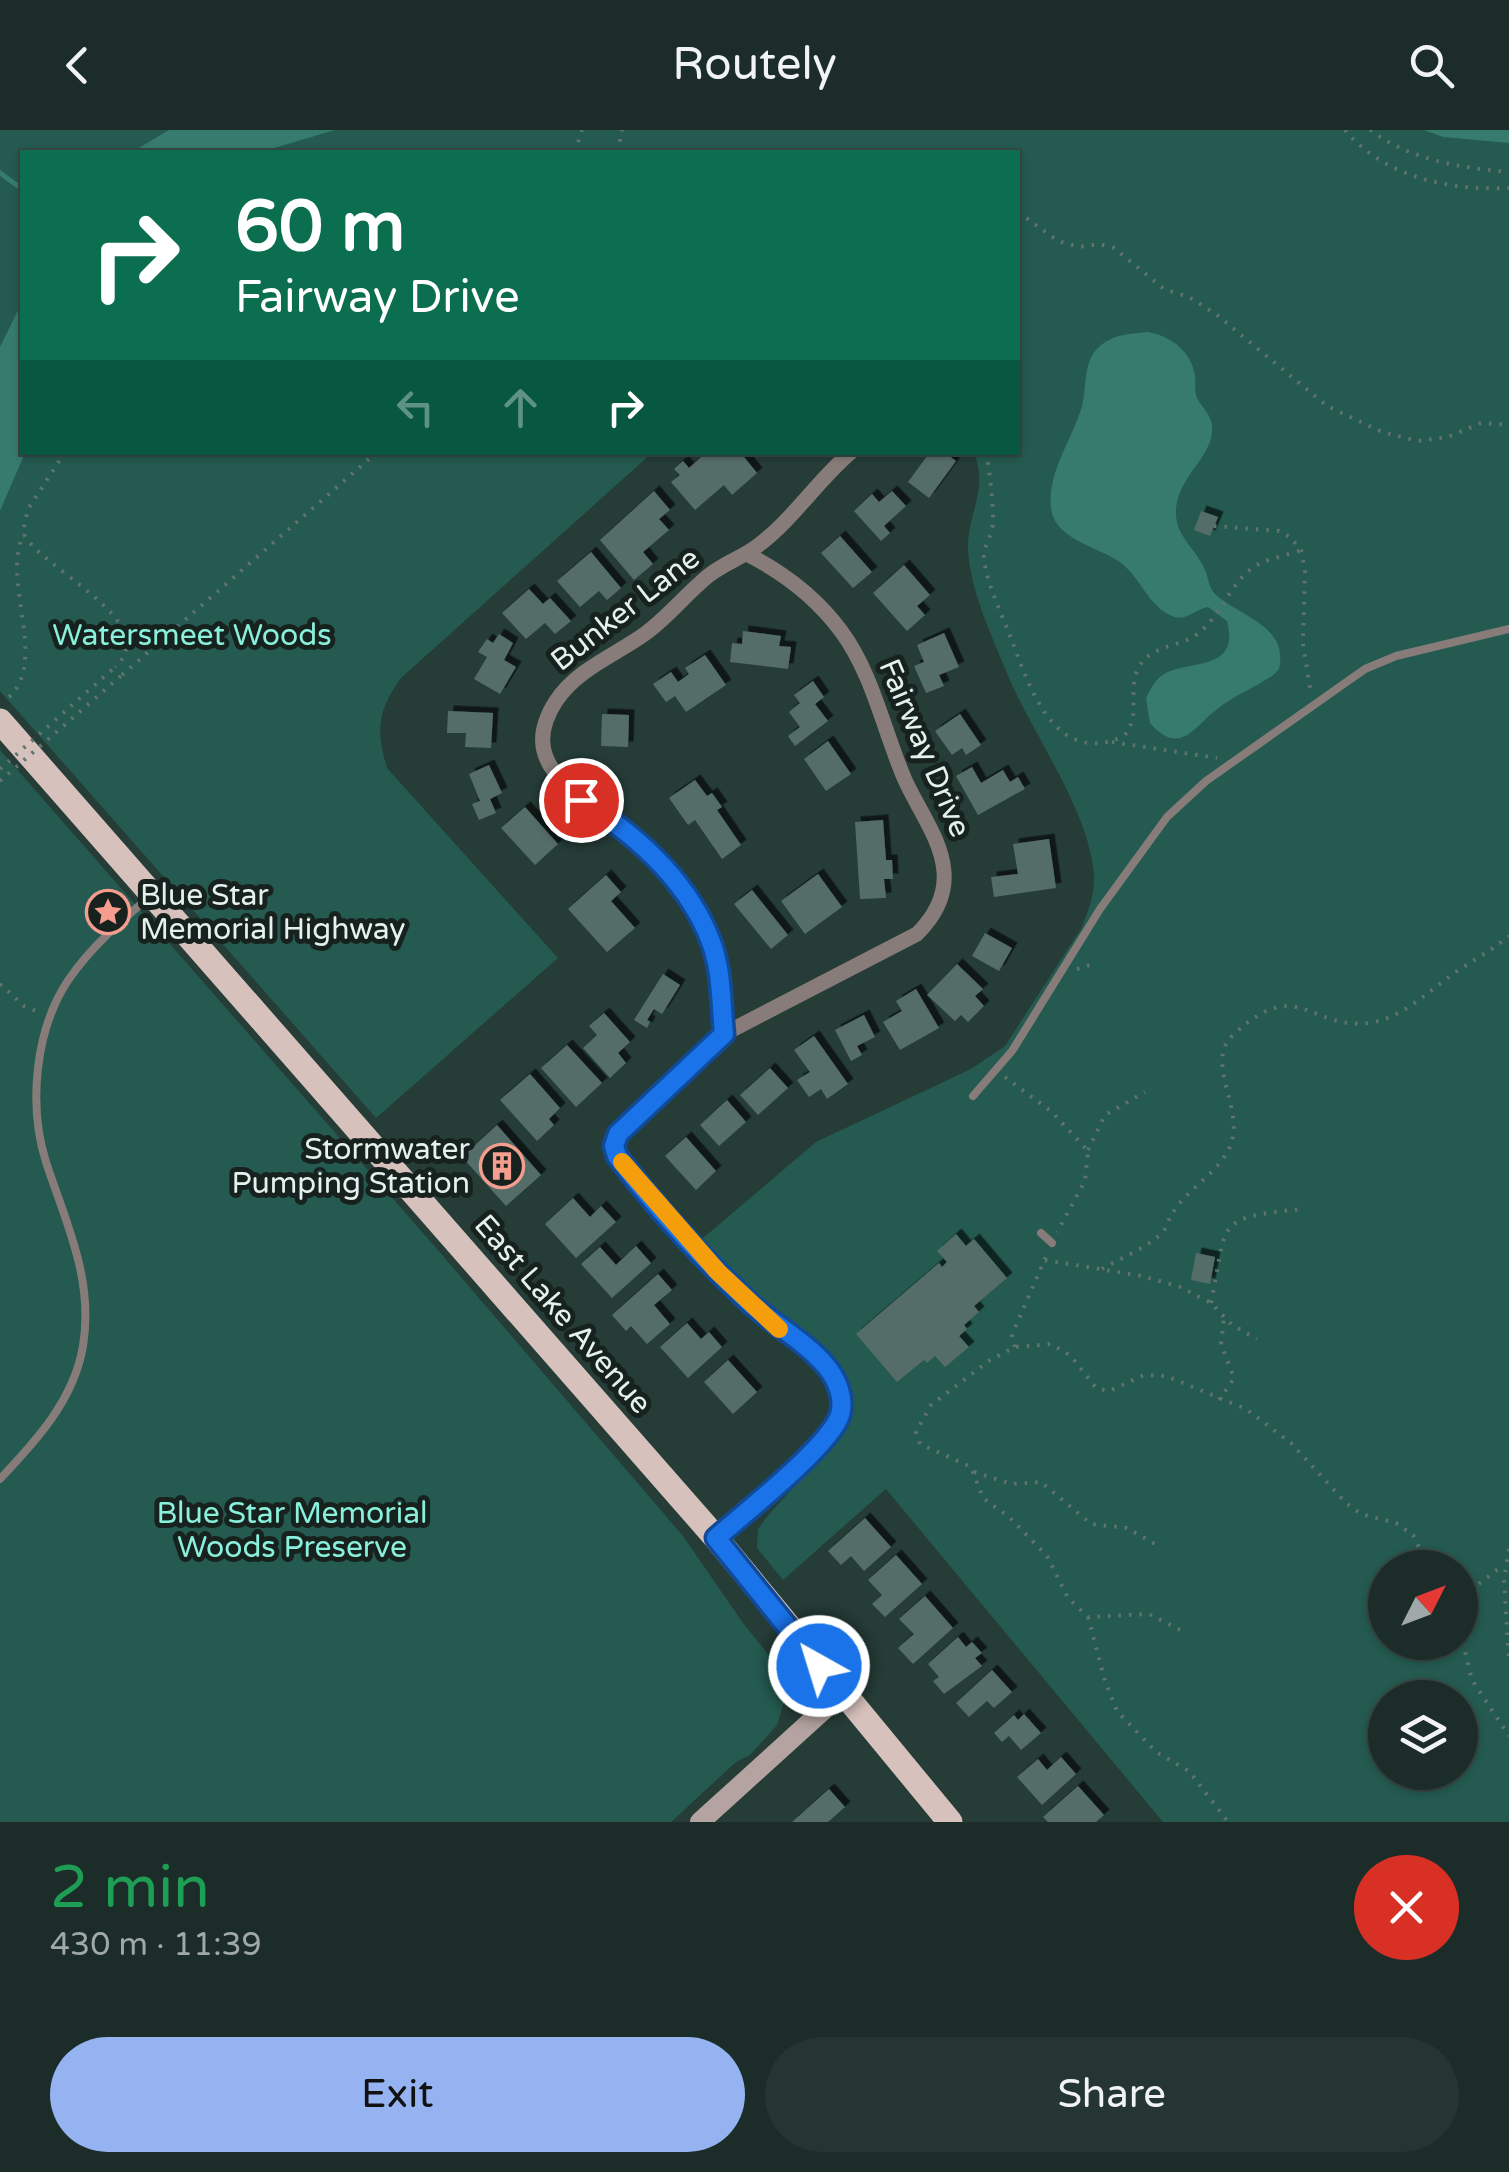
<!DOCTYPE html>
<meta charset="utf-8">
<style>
body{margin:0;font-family:"Varela Round",sans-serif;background:#253531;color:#f1f3f6;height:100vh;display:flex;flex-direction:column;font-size:38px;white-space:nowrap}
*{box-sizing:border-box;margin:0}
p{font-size:32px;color:#a0a8a8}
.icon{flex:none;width:55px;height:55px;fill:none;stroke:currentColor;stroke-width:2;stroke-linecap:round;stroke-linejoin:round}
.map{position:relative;height:1692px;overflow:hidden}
.drawer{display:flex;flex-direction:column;background:#1c2d29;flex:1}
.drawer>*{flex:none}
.hud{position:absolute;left:20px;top:20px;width:1000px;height:305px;border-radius:0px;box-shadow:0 2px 8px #0004,0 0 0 2px #3a4946;background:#0b6e4f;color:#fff;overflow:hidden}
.needle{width:65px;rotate:48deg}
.buttons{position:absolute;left:1368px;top:1420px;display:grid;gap:20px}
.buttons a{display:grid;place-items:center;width:110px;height:110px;border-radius:50%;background:#1c2d29;box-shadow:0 2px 8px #0004,0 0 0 2px #3a4946;font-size:50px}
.pin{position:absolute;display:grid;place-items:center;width:85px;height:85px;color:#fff;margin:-42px;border:5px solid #fff;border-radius:50%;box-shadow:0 2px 10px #0007}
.me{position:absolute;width:110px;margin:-55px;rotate:321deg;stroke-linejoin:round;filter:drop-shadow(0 0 8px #0008)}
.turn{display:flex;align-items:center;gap:35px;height:210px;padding:0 50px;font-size:45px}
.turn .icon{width:130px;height:130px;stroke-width:2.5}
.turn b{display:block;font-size:70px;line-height:85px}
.lanes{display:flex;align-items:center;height:95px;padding:0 50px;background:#0003;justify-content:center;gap:50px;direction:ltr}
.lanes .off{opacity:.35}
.round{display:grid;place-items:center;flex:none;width:105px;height:105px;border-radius:52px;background:#253531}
.head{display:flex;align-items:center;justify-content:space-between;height:170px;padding:0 50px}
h1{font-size:60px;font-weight:600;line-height:75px;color:#1e9e55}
.button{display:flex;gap:20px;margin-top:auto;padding:20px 50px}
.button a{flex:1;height:115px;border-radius:60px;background:#95b2f1;color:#111;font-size:40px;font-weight:600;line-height:115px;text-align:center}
.button a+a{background:#253531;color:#f1f3f6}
header{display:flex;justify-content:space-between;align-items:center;height:130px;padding:0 50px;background:#1c2d29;font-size:45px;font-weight:600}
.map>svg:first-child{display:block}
.green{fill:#245a50;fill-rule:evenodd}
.water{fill:#377b6e}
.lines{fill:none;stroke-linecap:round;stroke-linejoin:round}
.stream{stroke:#377b6e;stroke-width:5}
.building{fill:#556d68;filter:url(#shadow)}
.path{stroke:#5f736f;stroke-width:4;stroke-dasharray:2.5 8;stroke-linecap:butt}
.lane{stroke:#877c7a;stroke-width:8}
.street{stroke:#877c7a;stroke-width:15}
.secondary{stroke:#b4a3a0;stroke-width:20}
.primary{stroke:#d7c1bd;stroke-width:25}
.path-bridge{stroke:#5f736f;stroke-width:4;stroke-dasharray:2.5 8;stroke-linecap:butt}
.route-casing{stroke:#114b97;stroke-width:25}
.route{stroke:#1a73e8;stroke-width:18}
.slow{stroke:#f59e0b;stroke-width:18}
.labels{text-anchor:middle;stroke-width:10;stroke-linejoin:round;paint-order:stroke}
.street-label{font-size:30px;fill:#e4f1ee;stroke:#17211e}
.park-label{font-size:30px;fill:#89f0db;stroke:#17211e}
.poi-label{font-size:30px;fill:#e4f1ee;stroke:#17211e;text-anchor:start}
</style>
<header><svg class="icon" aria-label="back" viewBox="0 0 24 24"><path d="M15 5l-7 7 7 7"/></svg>Routely<svg class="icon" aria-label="search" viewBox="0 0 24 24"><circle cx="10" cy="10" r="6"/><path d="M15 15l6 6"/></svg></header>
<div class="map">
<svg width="1509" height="1692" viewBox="0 0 1509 1692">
<defs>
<filter id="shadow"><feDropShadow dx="5.5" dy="-5.5" stdDeviation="0" flood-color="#0009"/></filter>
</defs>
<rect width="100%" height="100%" fill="#253c37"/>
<path class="green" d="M0,0H1509V1692H1163L886,1359L783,1450L757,1418L758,1399L769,1384L843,1304C875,1240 814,1217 774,1181C749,1158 725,1134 702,1109L816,1012L971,939L1005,916L1082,797C1088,781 1095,764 1094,746C1090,679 1028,599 1004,536C989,499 970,459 968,419C967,384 989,360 974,323L1018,322V22H22V322L652,323L401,548C377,581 376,601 387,638L558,828L376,988L0,561ZM1385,1438H1460V1512H1385ZM1385,1568H1460V1642H1385Z
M0,620L437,1119L683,1406L743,1493L779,1538L787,1562L777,1595L750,1625L736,1632L671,1692H0Z"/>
<path class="water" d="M169,0H335L261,22H132Z
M1424,0H1509V13L1443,7Z
M22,172V322L25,323L0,381V217Z
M1148,202C1171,206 1192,222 1195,246C1196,253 1194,261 1197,268C1203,279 1214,287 1212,302C1210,330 1174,350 1176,385C1177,407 1196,419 1204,438C1209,447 1208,458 1216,465C1241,487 1289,496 1279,539L1272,546C1254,558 1233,566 1216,580C1194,597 1180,627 1150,593L1146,568C1151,558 1156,548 1166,543C1193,530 1240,540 1227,491L1208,477C1195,479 1186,492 1172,486C1148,476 1141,448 1120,432C1098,417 1054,409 1051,378C1047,342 1073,308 1082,276C1087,257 1083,232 1098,218C1112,204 1130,204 1148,202Z"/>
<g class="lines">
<path class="stream" d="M0,43L22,59"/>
</g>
<path class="building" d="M707,322H740L757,343L732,365L724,355L695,380L671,352L680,345L674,339L683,331L689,338Z
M930,322H944L956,331L929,368L908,352Z
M654,361L670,380L659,389L669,400L643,422L653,434L634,450L600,410Z
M892,361L906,376L884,396L890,403L881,411L854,381L872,364L879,372Z
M1201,381L1218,387L1210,406L1194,400Z
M840,406L872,442L853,458L821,423Z
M591,422L621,458L607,470L599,461L580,477L557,451Z
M904,435L930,465L917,476L925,485L907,501L873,463Z
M529,459L543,474L550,468L571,491L555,504L545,493L526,509L502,483Z
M743,501L781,506L779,516L791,517L788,539L730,532L732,513L742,514Z
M944,503L959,537L939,545L944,556L926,563L914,536L924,532L917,515Z
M499,504L513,513L504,530L516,537L500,564L474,549L487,527L478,522L487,509L493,513Z
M705,525L726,555L686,582L675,566L666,572L653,554L671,542L678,552L689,544L685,538Z
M813,551L824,567L815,574L828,591L795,616L788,606L800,597L789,582L800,573L794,565Z
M448,581L493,583L491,618L465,617L466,603H447Z
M602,584L629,585L628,617L601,616Z
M960,584L981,615L966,625L962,618L952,625L935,601Z
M828,611L851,644L826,661L804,629Z
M489,635L502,663L490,669L496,683L479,690L472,674L480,671L469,644Z
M972,637L981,653L1003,640L1010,652L1018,647L1025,659L978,685L956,646Z
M695,650L707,666L712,663L722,677L717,680L741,715L722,729L695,690L688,695L669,668Z
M525,677L558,714L535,735L501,698Z
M883,690L886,730H892L893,749H884L886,768L860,769L855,692Z
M1049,709L1056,758L994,767L991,747L1018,744L1013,714Z
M818,744L842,777L805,804L781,771Z
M606,745L621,762L611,771L635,798L607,822L568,779Z
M752,760L788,805L771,819L734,774Z
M985,803L1012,818L999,841L972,826Z
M957,834L983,859L975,866L984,876L968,892L961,885L955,891L927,865Z
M663,844L680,855L662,884L654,879L647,890L650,892L647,898L634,890Z
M916,859L939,898L900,920L883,892L902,881L896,871Z
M604,883L630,912L618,923L626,933L610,948L583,918L597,905L589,896Z
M864,885L875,907L857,916L862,925L851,931L835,900Z
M814,906L848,954L827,969L821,959L809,967L797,950L810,942L794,920Z
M567,915L602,953L576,977L541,938Z
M770,938L788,958L758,985L740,965Z
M530,944L560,978L549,989L554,995L537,1011L500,970Z
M727,970L746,992L719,1016L700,995Z
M497,995L541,1045L506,1076L462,1027Z
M686,1007L716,1041L696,1060L665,1026Z
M573,1068L590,1087L601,1076L616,1092L576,1128L545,1094Z
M956,1104L966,1116L974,1109L1007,1148L974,1176L979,1182L964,1195L967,1199L959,1206L969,1217L945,1237L935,1226L927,1233L924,1230L897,1252L856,1204L939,1133L942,1137L947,1132L937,1121Z
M636,1116L651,1133L612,1168L581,1134L600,1117L616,1135Z
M1196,1123L1215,1127L1210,1154L1191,1150Z
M658,1144L672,1160L654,1175L670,1194L647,1214L631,1196L626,1201L612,1185Z
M687,1193L701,1209L709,1202L722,1217L688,1248L660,1217Z
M728,1230L757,1262L733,1284L704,1252Z
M865,1388L891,1417L864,1441L851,1426L841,1435L828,1421Z
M896,1425L922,1454L885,1487L872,1474L882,1465L868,1450Z
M925,1466L953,1498L913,1534L898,1518L914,1504L899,1489Z
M958,1507L966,1517L972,1512L982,1523L975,1528L982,1536L944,1564L933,1551L939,1547L928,1534Z
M992,1540L1012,1562L994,1578L987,1571L969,1587L956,1573Z
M1024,1584L1041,1603L1021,1620L1009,1606L1002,1612L994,1603L1014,1585L1018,1590Z
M1061,1627L1076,1644L1042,1675L1017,1647L1038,1629L1047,1640Z
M1078,1656L1104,1685L1096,1692H1048L1043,1687Z
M829,1659L845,1677L828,1692H792Z"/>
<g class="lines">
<path class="path" d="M1345,0C1384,47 1450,61 1509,58
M1370,0C1410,30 1461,38 1509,42
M575,22L582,0
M618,22L622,0
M1018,82L1058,111L1079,117L1099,114L1114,118L1164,159L1189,167L1217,185L1327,276L1382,302L1418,311L1448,307L1481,293L1509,295
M65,322L28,379L23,402C35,436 166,492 115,537
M986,322C990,344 993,370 993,392C993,405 983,415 984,429C987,454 1000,480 1009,503C1028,553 1053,639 1124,606C1142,585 1127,562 1138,539C1149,515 1177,518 1196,505C1220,488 1228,457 1251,439C1263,429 1286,426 1301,420
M1214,396L1279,401L1290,407L1301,420L1305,440L1303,514L1311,564
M122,545L377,322
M9,567C49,530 0,448 24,404
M1112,612L1217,628
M1077,839L1096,833
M0,854L24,876L41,883
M1005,947L1052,982L1088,1021L1085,1051L1057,1102
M1088,1020L1105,985L1145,962
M1045,1130L1142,1146L1180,1157L1211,1173L1232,1195L1257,1209
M1102,1139C1121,1128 1146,1118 1161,1104C1167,1098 1168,1090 1172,1084C1187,1058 1221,1042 1231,1014C1244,976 1204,933 1233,905C1300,842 1311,904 1374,892C1409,885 1435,854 1465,836C1480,826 1495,818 1509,806
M1211,1173C1228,1092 1212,1088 1302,1079
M1015,1217L1012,1206L1015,1198L1047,1124
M1219,1270L1234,1248L1221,1214L1224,1188
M974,1342L1012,1354L1041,1352L1091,1394L1127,1398L1160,1417
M1509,1419L1504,1449L1509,1531
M1460,1461L1471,1460L1502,1436
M1088,1487L1105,1551L1117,1581L1156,1622L1189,1641L1228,1692
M1180,1500L1149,1484L1088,1487L1068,1468L1047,1426L1009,1387L983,1368L971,1337L920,1314L916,1302L931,1275L990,1230L1015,1217L1051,1214L1071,1226L1096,1258L1109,1261L1144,1245L1166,1246L1246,1279L1291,1313L1346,1373L1361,1384L1396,1393L1413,1405L1429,1438
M1460,1502L1472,1550L1509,1606"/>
<path class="lane" d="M973,966L1012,921L1100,779L1167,687L1206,651L1365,539L1396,526L1509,499
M1041,1103L1052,1113
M0,1349C36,1311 74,1270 83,1216C94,1149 66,1093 46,1032C28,975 35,899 69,849C91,817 119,793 148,768"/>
<path class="street" d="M724,904C719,858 718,813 691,773C672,744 647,717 619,695C580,662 514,636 556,571C577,539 616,525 646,503C669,486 686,464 708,446C724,433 744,427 760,414C794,388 818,350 851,322
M716,1408L827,1307L841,1281V1265L827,1237L810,1221L778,1199L718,1142L627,1039L614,1016L619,1004L630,993L724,904L917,804C934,787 946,767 944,742C942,710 918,679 905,650C884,602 873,544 841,501C816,467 784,443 747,424"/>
<path class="secondary" d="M700,1692L841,1564"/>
<path class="primary" d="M0,591L716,1408L950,1692"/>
<path class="path-bridge" d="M0,639L115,537
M0,651L122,545"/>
</g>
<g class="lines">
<defs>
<path id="route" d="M581,670C635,704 688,750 711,812C722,840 721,875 724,904L618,1004L614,1016L617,1026C656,1078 702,1128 750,1173C774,1195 805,1211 826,1236C837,1249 845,1269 840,1285C830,1316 743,1384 716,1408L819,1536"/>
</defs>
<use href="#route" class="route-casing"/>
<use href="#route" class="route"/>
<path class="slow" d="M622,1032L718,1142L779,1199"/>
</g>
<defs>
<symbol id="sight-ring" viewBox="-11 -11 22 22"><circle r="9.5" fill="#17211e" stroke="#f59d8e" stroke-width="1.5"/><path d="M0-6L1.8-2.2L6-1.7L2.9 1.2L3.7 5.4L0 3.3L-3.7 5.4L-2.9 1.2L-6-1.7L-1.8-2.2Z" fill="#f59d8e"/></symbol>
<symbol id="building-ring" viewBox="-11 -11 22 22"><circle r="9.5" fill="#17211e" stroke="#f59d8e" stroke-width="1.5"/><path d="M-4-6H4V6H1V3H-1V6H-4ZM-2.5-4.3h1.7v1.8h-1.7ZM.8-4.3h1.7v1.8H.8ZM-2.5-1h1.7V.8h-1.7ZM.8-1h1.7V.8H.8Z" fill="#f59d8e"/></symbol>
</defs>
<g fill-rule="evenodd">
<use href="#sight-ring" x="83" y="757" width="50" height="50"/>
<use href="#building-ring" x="477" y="1011" width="50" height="50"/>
</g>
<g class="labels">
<g class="street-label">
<text transform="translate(625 479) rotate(-38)" y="10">Bunker Lane</text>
<text transform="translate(925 618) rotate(67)" y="10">Fairway Drive</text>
<text transform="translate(563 1184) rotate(49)" y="10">East Lake Avenue</text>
</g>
<g class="park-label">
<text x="192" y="515">Watersmeet Woods</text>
<text x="292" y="1393">Blue Star Memorial<tspan x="292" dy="34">Woods Preserve</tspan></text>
</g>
<g class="poi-label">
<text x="140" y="775">Blue Star<tspan x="140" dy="34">Memorial Highway</tspan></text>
<text x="470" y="1029" text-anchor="end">Stormwater<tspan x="470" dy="34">Pumping Station</tspan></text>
</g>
</g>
</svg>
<div class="buttons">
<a><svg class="needle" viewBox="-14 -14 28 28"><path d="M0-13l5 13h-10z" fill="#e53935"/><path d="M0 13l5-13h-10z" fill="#a0a8a8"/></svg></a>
<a><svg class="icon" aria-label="layers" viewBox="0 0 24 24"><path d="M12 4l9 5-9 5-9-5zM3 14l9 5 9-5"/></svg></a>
</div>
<div class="pin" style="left:581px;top:670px;background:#d93025"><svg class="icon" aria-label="arrive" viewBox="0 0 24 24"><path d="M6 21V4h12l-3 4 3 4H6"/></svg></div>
<svg class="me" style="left:819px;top:1536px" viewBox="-20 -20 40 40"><circle r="17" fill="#1a73e8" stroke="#fff" stroke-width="3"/><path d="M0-11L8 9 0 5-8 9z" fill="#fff"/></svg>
<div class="hud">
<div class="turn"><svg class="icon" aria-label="right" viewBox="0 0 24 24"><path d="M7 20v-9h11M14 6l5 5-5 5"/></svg><div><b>60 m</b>Fairway Drive</div></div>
<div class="lanes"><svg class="icon off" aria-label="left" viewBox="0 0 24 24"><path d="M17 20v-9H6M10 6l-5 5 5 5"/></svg><svg class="icon off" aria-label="ahead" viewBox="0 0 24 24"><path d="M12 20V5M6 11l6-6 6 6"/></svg><svg class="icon" aria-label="right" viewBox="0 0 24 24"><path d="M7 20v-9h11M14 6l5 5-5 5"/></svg></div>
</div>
</div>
<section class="drawer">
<div class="head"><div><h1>2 min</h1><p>430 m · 11:39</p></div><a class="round" style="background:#d93025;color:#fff"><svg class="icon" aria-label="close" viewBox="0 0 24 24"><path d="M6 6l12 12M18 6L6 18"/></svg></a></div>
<div class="button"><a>Exit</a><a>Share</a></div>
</section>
